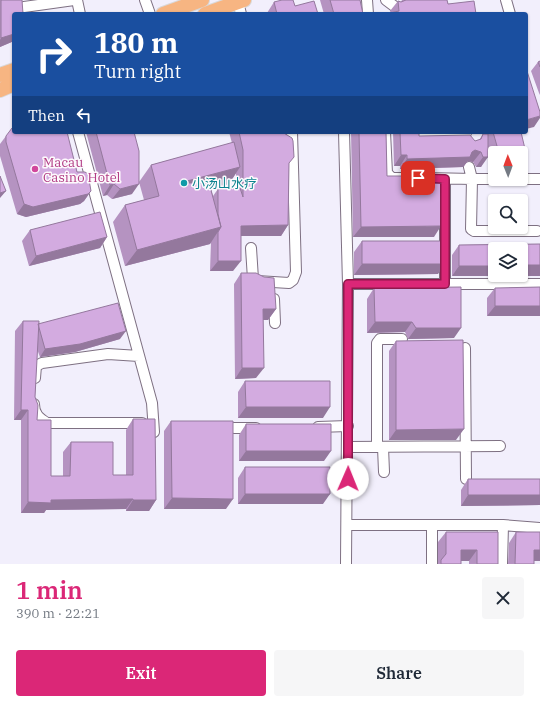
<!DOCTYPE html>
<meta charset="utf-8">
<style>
body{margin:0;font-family:"IBM Plex Serif","Noto Sans SC",serif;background:#f6f6f7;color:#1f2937;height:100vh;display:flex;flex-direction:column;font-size:15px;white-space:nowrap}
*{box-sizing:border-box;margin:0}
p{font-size:13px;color:#747a83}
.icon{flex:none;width:22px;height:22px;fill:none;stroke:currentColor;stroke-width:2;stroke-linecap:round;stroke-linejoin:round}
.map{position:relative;height:564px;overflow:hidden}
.panel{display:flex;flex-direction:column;background:#fff;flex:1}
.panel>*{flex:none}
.hud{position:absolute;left:12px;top:12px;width:516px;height:122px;border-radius:4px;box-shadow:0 1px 3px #0004;background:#1a4fa0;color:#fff;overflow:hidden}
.needle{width:26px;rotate:359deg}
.controls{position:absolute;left:488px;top:146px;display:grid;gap:8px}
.controls a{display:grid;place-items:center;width:40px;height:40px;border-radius:4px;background:#fff;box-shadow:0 1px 3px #0004;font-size:20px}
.pin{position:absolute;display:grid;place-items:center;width:34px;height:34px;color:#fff;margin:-17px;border-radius:8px;box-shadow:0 2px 6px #0006}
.me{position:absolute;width:44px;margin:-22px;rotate:1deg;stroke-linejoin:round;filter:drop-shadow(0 0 3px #0008)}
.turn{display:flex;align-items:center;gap:14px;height:84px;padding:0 16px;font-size:18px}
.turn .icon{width:52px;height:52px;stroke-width:2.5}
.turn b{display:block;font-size:28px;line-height:34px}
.then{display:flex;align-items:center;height:38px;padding:0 16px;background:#0003;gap:8px;font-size:15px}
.round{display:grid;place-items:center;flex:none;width:42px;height:42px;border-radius:4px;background:#f6f6f7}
.head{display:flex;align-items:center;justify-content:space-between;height:68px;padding:0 16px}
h1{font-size:24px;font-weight:600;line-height:30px;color:#db2777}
.button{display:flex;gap:8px;margin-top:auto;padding:8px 16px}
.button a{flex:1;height:46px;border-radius:4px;background:#db2777;color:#fff;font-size:16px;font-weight:600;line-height:46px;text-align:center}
.button a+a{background:#f6f6f7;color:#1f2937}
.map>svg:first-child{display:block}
.commercial{fill:#f2effc;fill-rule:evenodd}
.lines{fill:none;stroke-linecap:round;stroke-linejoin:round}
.minor-casing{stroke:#7e7082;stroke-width:12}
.highway-casing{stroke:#d9d8d9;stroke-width:16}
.minor{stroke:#fff;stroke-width:10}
.highway{stroke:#f7b582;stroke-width:14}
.wall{fill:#b593c1;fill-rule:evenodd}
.shaded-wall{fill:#94789d}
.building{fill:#d3abe0;stroke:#94789d}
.route-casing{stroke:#8e194d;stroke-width:10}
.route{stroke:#db2777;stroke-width:7}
.hotel-dot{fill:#d1479c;stroke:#fdfafd;stroke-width:1.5}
.culture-dot{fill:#0f9aa8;stroke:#fdfafd;stroke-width:1.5}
.labels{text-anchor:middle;stroke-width:3;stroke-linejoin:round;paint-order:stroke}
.hotel-label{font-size:13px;fill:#b23c85;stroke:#fdfafd;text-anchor:start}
.culture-label{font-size:13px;fill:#0d838f;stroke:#fdfafd;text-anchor:start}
</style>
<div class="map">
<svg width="540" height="564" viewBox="0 0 540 564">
<rect width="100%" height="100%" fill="#fdfafd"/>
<path class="commercial" d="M0,0H540V564H0ZM14,14H526V132H14ZM495,153H521V179H495ZM495,201H521V227H495ZM495,249H521V275H495Z"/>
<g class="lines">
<defs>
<path id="minor" d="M77,0L80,14
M145,0L150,14
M367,0L368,14
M386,0L394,6
M506,0L510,14
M238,2L241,14
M24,7L74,0
M78,132L152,403L154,432
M344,132L348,284L346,564
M385,132L387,173L392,178H404
M420,132L426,135L466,133
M428,178L472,179L469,167
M445,179V284
M537,231H474L471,229L472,179H540
M251,248L253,279L257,281L289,283L293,280L296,272L292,132
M348,284H540
M274,299L275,323
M465,348L466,479
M35,378L36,366L42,363L108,354L139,356
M34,404C34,414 39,418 47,423H142
M318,427L348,426
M234,428H256
M348,447L500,446
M377,447V343L380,339H402
M383,447L384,472
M347,525H503L540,528
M432,525V564
M502,564L503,525"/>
<path id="highway" d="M163,14L202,0
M205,14L244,0
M0,75L14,70
M0,90L14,84"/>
</defs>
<use href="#minor" class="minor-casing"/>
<use href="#highway" class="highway-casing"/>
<use href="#minor" class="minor"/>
<use href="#highway" class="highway"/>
</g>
<path class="wall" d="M0,0H22L14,14V41L0,47Z
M320,0H360L363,14H324Z
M402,0H447L448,4L391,13L390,11L398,1L401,2Z
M274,2L295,6L318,14H267V13Z
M540,61V95L539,93L531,71L538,62Z
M86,132H134L132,194L112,199L107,195L103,196Z
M229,132H282L289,164L288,225L281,236H241L233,271H210L211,242L210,244L125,266L113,222L125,205L144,200L139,182L151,165L232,143ZM236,173V188L218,189L213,196L211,188L229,184Z
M351,132H386L387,176L434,237H353Z
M393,132H419V136L475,141L479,140L483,134L482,132H521V153H495V165L492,166L488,151L481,167H476L473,162L468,161L463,167L400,169V166H394Z
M6,136L77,172L91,191L84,201L80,204L26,217L17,214L0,156V144Z
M30,230L107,237L100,248L29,266L22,241Z
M362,241L438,274L354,275V252Z
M540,244L452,276V255L459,245Z
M241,273L276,309L268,320H263L256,378L235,379L234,284Z
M540,287L487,316V298L495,288Z
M374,288L454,338L408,339L405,332L367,333V299Z
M23,321L120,339L75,352L40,357L37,349L35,397L37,420L51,476H63V452L71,442L113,475H126V430L133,419L156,500L149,511H126V509L46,510L44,513H21V420H14L15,331Z
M396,341L456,440H389V351Z
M245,381L323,418H238V392Z
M171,421L226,509H164V431Z
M246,424L324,461H239V435Z
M245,467L323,504H238V478Z
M468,479H540V505L461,506V490Z
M446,532H498V564H469V561H461V564H438V542Z
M516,532L540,561H534V564H508L509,543Z"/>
<path class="shaded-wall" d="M14,34V41L0,47V40L1,38Z
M540,116V118L534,127L526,129V120Z
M525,149L521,155V153H509Z
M475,150L481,152L473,162L468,161L463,167L400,169L407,159L472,152Z
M401,155H407L400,166H394Z
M483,157H488L481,167H476Z
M240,167L229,184L175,198L187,181Z
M114,184L107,195L103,196L110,185Z
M139,184L132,194L112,199L120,189Z
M6,191L0,198V193Z
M91,191L84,201L80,204L26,217L17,214L24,204Z
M288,225L281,236H233L241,226Z
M441,226L434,237H353L361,227Z
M221,227L210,244L125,266L137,250Z
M107,237L100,248L29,266L36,256Z
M218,261H241L233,271H210Z
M362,264H446L438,274L354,275Z
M521,265H540V276H452L459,266H495V275H521Z
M495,306H540V316H487Z
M263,309H276L268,320H256Z
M375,322H412L405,332L367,333Z
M416,328H461L454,338L408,339Z
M126,331L120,339L75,352L40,357L45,349Z
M242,368H264L256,378L235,379Z
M246,407H330L323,418H238Z
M21,410H28L21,420H14Z
M464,429L456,440H389L396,430Z
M246,451H331L324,461H239Z
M245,494H330L323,504H238Z
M468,495H540V505L461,506Z
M172,498L233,499L226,509H164Z
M133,499L126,509L46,510L44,513H21L28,502L51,500Z
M133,500H156L149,511H126Z
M461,550H477L469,561H454Z
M534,550H540V561H527Z"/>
<path class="building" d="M1,0H22L23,14H14V34L1,38Z
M282,0H293L295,6L314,1L318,14H277L274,2Z
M330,0H360L363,14H334Z
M406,0H447L448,4L474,1L476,14H386L399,11L398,1L401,2Z
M540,61V67L538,62Z
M526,68L540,112V116L526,120Z
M14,127V132H67L77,172H85L88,174L91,191L88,194L33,207L24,204L6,142V136L12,128Z
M96,132H134L139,151V184L120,189L114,184L110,185Z
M239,132H282L292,138L293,141L294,157L289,163L288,225L241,226V261H218V232L221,227L218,214V189L240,188L243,197V150Z
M359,132H386L387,176H441V226L361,227Z
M400,132H419V136L470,135L475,141L481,139L483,134H488V157H483L481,152L475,150L472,152L470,157L407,159V155H401Z
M493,132H521L525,149L509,153H499Z
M234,142L240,167L187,181V183H209L221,227L137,250L125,205L159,196L151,165Z
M0,176L6,191L0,193Z
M100,212L107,237L36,256L30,230Z
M362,241H446V264H362Z
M540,244V265H521V249H495V266H459V245Z
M241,273H256L264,277L274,278L276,309H263L264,368H242Z
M461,287V328H416L412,322H375L374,288Z
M540,287V306H495V288Z
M118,303L126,331L80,344L45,349L38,324Z
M23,321H39L35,397L38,405L37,420H51V476H70L71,442H113V475H133V419H155L156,500H133V499L51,500V503L28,502V410H21Z
M463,340L464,429L396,430V341Z
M245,381H330V407H246Z
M171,421H233V499L172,498Z
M246,424H331V451H246Z
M245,467H330V494H245Z
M468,479H540V495H468Z
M446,532H498V564H477V550H461V564H441V560L446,554Z
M516,532H540V550H534V564H515Z"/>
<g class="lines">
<defs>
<path id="route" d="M348,479V284H445V179L418,178"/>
</defs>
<use href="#route" class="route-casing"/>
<use href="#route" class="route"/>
</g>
<circle class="hotel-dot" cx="35" cy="169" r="4"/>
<circle class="culture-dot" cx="184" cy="183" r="4"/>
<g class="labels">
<g class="hotel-label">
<text x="43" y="167">Macau<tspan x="43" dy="15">Casino Hotel</tspan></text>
</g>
<g class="culture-label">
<text x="192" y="188">小汤山水疗</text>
</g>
</g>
</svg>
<div class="controls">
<a><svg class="needle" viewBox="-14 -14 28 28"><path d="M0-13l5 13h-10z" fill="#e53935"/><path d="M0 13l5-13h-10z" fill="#747a83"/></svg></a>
<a><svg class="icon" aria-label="search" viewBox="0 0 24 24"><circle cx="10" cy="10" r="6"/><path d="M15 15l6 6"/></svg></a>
<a><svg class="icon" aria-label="layers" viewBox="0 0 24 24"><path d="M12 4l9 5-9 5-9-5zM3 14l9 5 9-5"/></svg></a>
</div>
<div class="pin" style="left:418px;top:178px;background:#d93025"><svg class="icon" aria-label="arrive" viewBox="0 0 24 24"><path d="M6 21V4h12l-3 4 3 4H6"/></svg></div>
<svg class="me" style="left:348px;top:479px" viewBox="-20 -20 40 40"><circle r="19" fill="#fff"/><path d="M0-13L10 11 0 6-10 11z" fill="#db2777"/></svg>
<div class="hud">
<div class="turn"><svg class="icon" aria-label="right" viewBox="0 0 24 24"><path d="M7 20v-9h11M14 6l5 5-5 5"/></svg><div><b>180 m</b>Turn right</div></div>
<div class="then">Then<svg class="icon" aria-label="left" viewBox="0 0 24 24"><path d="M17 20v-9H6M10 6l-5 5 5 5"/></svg></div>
</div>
</div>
<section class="panel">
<div class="head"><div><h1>1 min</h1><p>390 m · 22:21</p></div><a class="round"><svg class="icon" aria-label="close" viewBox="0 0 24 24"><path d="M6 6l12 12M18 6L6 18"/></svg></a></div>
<div class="button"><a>Exit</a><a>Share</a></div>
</section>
